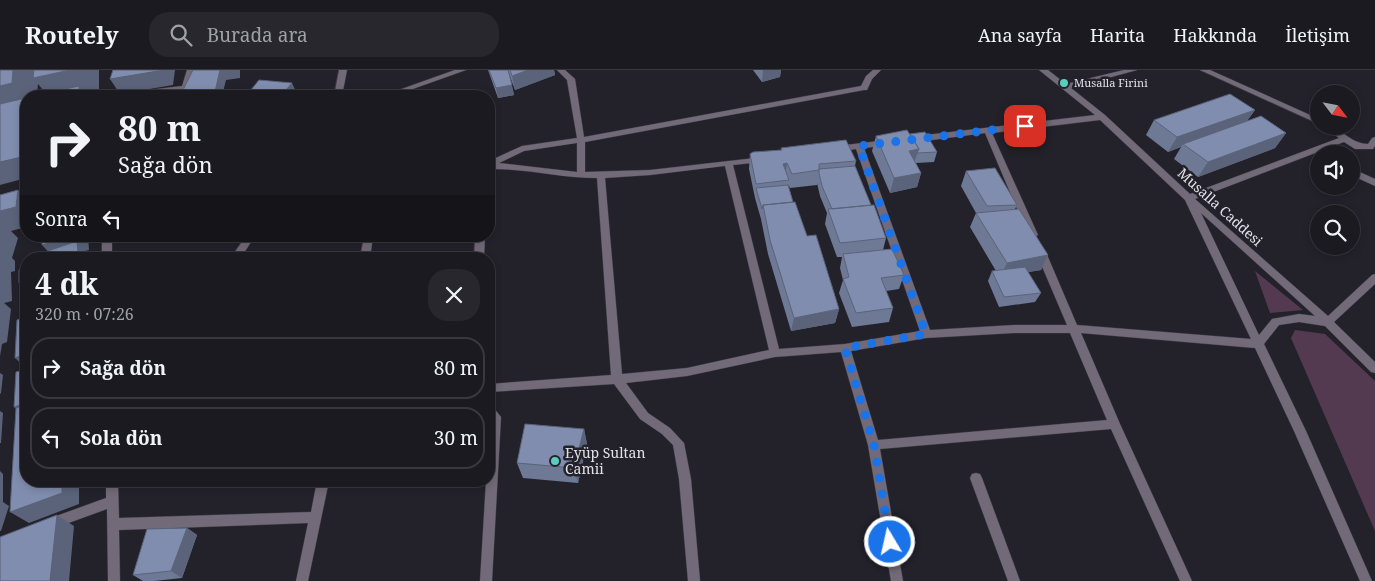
<!DOCTYPE html>
<html lang="tr">
<meta charset="utf-8">
<style>
body{margin:0;font-family:"Noto Serif",serif;background:#27272d;color:#f1f3f6;height:100vh;display:flex;flex-direction:column;font-size:19px;white-space:nowrap}
*{box-sizing:border-box;margin:0}
p{font-size:16px;color:#9fa1a5}
.icon{flex:none;width:28px;height:28px;fill:none;stroke:currentColor;stroke-width:2;stroke-linecap:round;stroke-linejoin:round}
.map{position:relative;flex:1;overflow:hidden}
.panel{position:absolute;left:20px;top:182px;width:475px;height:235px;display:flex;flex-direction:column;background:#1a1a20;border-radius:20px;box-shadow:0 2px 8px #0003,0 0 0 1px #38383e}
.panel>*{flex:none}
.top-card{position:absolute;left:20px;top:20px;width:475px;height:152px;border-radius:20px;box-shadow:0 2px 8px #0003,0 0 0 1px #38383e;background:#1a1a20;color:#f1f3f6;overflow:hidden}
.needle{width:32px;rotate:122deg}
.controls{position:absolute;left:1310px;top:15px;display:grid;gap:10px}
.controls a{display:grid;place-items:center;width:50px;height:50px;border-radius:50%;background:#1a1a20;box-shadow:0 2px 8px #0003,0 0 0 1px #38383e;font-size:25px}
.pin{position:absolute;display:grid;place-items:center;width:42px;height:42px;color:#fff;margin:-21px;border-radius:10px;box-shadow:0 2px 8px #0006}
.me{position:absolute;width:55px;margin:-28px;rotate:351deg;stroke-linejoin:round;filter:drop-shadow(0 0 4px #0008)}
.turn{display:flex;align-items:center;gap:18px;height:105px;padding:0 15px;font-size:22px}
.turn .icon{width:65px;height:65px;stroke-width:2.5}
.turn b{display:block;font-size:35px;line-height:42px}
.then{display:flex;align-items:center;height:48px;padding:0 15px;background:#0003;gap:10px;font-size:19px}
.round{display:grid;place-items:center;flex:none;width:52px;height:52px;border-radius:20px;background:#27272d}
.summary{display:flex;align-items:center;justify-content:space-between;height:85px;padding:0 15px}
h1{font-size:30px;font-weight:700;line-height:38px}
ul{padding:0;list-style:none}
li{display:flex;align-items:center;gap:15px;height:62px;margin:0 10px 8px;padding:0 5px;border:2px solid #38383e;border-radius:20px}
li div{flex:1}
li b{display:block;font-size:19px}
li em{font-style:normal}
header{display:flex;align-items:center;gap:30px;box-sizing:border-box;height:70px;padding:0 25px;background:#1a1a20;border-bottom:1px solid #38383e}
header strong{font-size:24px}
nav{display:flex;gap:28px;margin-inline-start:auto;font-size:18px}
.search{width:350px;height:45px;background:#27272d;display:flex;align-items:center;gap:12px;box-sizing:border-box;padding:0 18px;border-radius:20px;color:#9fa1a5;font-size:19px}
.map>svg:first-child{display:block}
.green{fill:#533a50}
.lines{fill:none;stroke-linecap:round;stroke-linejoin:round}
.street-casing{stroke:#3e3d45;stroke-width:1}
.street{fill:#726a78;fill-rule:evenodd}
.wall{fill:#6e7996}
.shaded-wall{fill:#5a637a}
.building{fill:#808dae;stroke:#5a637a}
.route{stroke:#1a73e8;stroke-width:9;stroke-dasharray:0 16.2}
.poi-dot{fill:#59cebe;stroke:#23222b;stroke-width:2}
.labels{text-anchor:middle;stroke-width:5;stroke-linejoin:round;paint-order:stroke}
.far-poi-label{font-size:11px;fill:#e1e1e7;stroke:#23222b;text-anchor:start}
.street-label{font-size:14px;fill:#e1e1e7;stroke:#23222b}
.poi-label{font-size:14px;fill:#e1e1e7;stroke:#23222b;text-anchor:start}
</style>
<header>
<strong>Routely</strong>
<div class="search"><svg class="icon" aria-label="search" viewBox="0 0 24 24"><circle cx="10" cy="10" r="6"/><path d="M15 15l6 6"/></svg>Burada ara</div>
<nav><a>Ana sayfa</a><a>Harita</a><a>Hakkında</a><a>İletişim</a></nav>
</header>
<div class="map">
<svg width="1375" height="511" viewBox="0 0 1375 511">
<rect width="100%" height="100%" fill="#23222b"/>
<path class="green" d="M1255,201L1303,240L1270,243Z
M1295,260L1325,264L1375,311V461L1291,268Z"/>
<g class="lines">
<defs>
<path id="street" d="M187,0H195L186,26H178L180,21L132,26H110L114,24L182,16Z
M339,0H347L342,26H334Z
M455,0H466L393,26H382Z
M557,0H565L575,9L584,67L861,16L866,6L873,0H881L872,9L867,20H864L585,72V102L650,100L764,87L765,89L761,92L733,95L779,279L845,274L920,261L856,79L837,82L833,79L837,76L887,70L890,71V75L864,78L930,260L1014,255H1067L1035,180L1040,177L1045,180L1077,255L1251,269L1185,130L1100,50L992,63L1038,165L1033,168L1028,165L985,63L917,72L913,69L917,66L1095,45L1039,0H1048L1066,14L1124,0H1137L1071,18L1105,45L1190,124L1339,68L1323,56C1343,56 1347,73 1368,74L1372,68L1375,67V76L1373,79H1355L1344,72L1195,129L1328,246L1372,205L1375,204V214L1334,252L1375,292V303L1371,302L1325,256L1299,252L1279,255L1264,274L1306,361L1372,511H1360L1294,361L1255,278L1081,263L1120,354L1192,511H1180L1111,359L880,379L903,511H891L868,375L841,282L775,287L687,306L626,313L648,343L670,358L684,373L691,409L700,511H688L679,409L673,375L662,364L640,349L614,314L489,322V314L611,305L597,108C561,108 525,98 489,99V91L522,76L577,68L567,10ZM577,73V102L499,93L524,81ZM725,96L769,280L687,298L622,304L605,108L650,105ZM1201,143L1315,246L1299,244L1272,249L1259,265ZM1014,263H1070L1107,350L878,370L851,281L926,268Z
M1200,0H1210L1319,49V54Z
M1351,98L1375,109V116L1351,105Z
M102,166H112V189H102Z
M246,166H255L240,189H230Z
M364,166H373L370,189H360Z
M475,166H485L484,189H474Z
M489,335L493,337L501,347L492,511H480L486,411H489L490,349L489,347Z
M976,403L980,404L982,408L1020,511H1008L970,408L972,404Z
M106,411H118L119,448L311,442L317,411H329L308,511H296L308,453L119,460L120,511H108L107,439L52,459L48,457L46,453L48,449L106,428Z"/>
</defs>
<use href="#street" class="street-casing"/>
<use href="#street" class="street"/>
</g>
<path class="wall" d="M488,0H554L555,5L515,20L508,1L514,25L498,28Z
M753,0H781L780,7L762,12Z
M1255,40L1247,51L1286,63L1275,78L1198,107L1174,89L1181,77L1168,82L1146,65L1154,50Z
M910,64L937,82L934,92L916,93L921,103L917,117L890,123L872,81L876,66Z
M781,78L856,91L855,96L871,135L886,168L883,180L904,205L899,219L886,221L893,238L889,252L852,257L839,223L843,210L840,198L842,187H837L825,154L827,143L820,126L817,113V115L790,118L788,114L793,133L807,166L839,239L835,253L791,261L768,184L761,149L755,128L749,99L750,84L781,80Z
M966,101L1017,135L1015,139L1048,185L1041,200L1028,202L1041,223L1035,232L999,237L988,211L992,201H996L970,157L976,143L961,116Z
M584,359L587,374L578,413L523,408L517,393Z
M187,458L197,465L182,508L154,511H143L133,505Z"/>
<path class="shaded-wall" d="M0,0H99V26H48L38,14L37,26H26V45L0,51Z
M164,0H175L173,15L120,24L110,9Z
M220,0H240V8L226,10L222,26H213Z
M528,0H554L555,5L515,20L512,6Z
M763,0H781L780,7L762,12Z
M292,13L298,26H281Z
M512,15L514,25L498,28L496,18Z
M1255,40L1244,55L1183,74L1181,77L1168,82L1177,67Z
M1286,63L1275,78L1198,107L1208,92Z
M919,79L914,93L909,81Z
M26,86V108L0,115V92Z
M787,93L785,107L783,94Z
M921,103L917,117L890,123L894,108Z
M18,120L26,129V157L11,161L18,168L12,188L15,191V201L11,202L12,231L4,233L11,239L7,272L2,274L0,286V141Z
M73,166H88L89,180L85,181L87,189H55L42,175Z
M1048,185L1041,200L1000,207L1007,193Z
M26,211V220L19,213Z
M839,239L835,253L791,261L794,248Z
M26,284V298L15,288Z
M0,303L3,305L1,323L0,324Z
M26,333V346L14,337Z
M0,341L3,343L1,373H0Z
M584,359L587,374L578,413L574,398Z
M0,401L3,404V432L9,436L1,461H0Z
M62,411H79V434L29,453L10,442Z
M57,445L74,456L69,511H50Z
M187,458L197,465L182,508L171,501Z"/>
<path class="building" d="M0,0H13L12,13L0,16Z
M34,0H70L33,8Z
M113,0H164L110,9Z
M193,0H222H220L214,26H210L208,23L180,26Z
M489,0H508L512,15L496,18Z
M510,0H528L512,6Z
M259,10L292,13L281,26H246Z
M79,16V26H34Z
M208,23L207,26H183Z
M1230,24L1255,40L1177,67L1154,50Z
M26,28V86L0,92V34Z
M1261,46L1286,63L1208,92L1183,74Z
M907,60L919,79L909,81L921,103L894,108L876,66Z
M925,62L937,82L917,83L919,79L910,64Z
M846,70L856,91L819,94V100L792,104L787,93L783,94L789,110L756,114L750,84L753,82L782,80L781,78Z
M855,96L871,135L832,139L822,116L819,103V99Z
M995,98L1017,135L987,136L966,101Z
M788,115L793,132L763,135L762,139L756,118Z
M18,120L16,137L0,141V125Z
M795,132L807,166L816,165L839,239L794,248L770,170L763,135Z
M874,135L886,168L840,173L828,139Z
M1019,139L1048,185L1007,193L976,143Z
M42,166H73L42,175Z
M77,171L78,183L73,184L74,189H45V182Z
M892,179L904,205L881,208L893,238L856,243L843,209L849,207L843,184Z
M1025,197L1041,223L1004,227L992,201Z
M26,198V211L19,213V200Z
M26,235V284L15,288L17,250L24,247Z
M26,287V333L14,337L16,302L24,300V288Z
M26,335V411H62V423L10,442L16,338Z
M525,354L584,359L574,398L517,393Z
M57,445L50,511H0V467Z
M187,458L171,501L133,505L147,459Z"/>
<g class="lines">
<path class="route" d="M890,472L874,375L845,278L926,264L859,76L1025,56"/>
</g>
<g class="poi-dot">
<circle cx="1064" cy="13" r="5"/>
<circle cx="555" cy="391" r="5"/>
</g>
<g class="labels">
<g class="far-poi-label">
<text x="1074" y="17">Musalla Firini</text>
</g>
<g class="street-label">
<text transform="translate(1220 137) rotate(42)" y="5">Musalla Caddesi</text>
</g>
<g class="poi-label">
<text x="565" y="388">Eyüp Sultan<tspan x="565" dy="16">Camii</tspan></text>
</g>
</g>
</svg>
<div class="controls">
<a><svg class="needle" viewBox="-14 -14 28 28"><path d="M0-13l5 13h-10z" fill="#e53935"/><path d="M0 13l5-13h-10z" fill="#9fa1a5"/></svg></a>
<a><svg class="icon" aria-label="sound" viewBox="0 0 24 24"><path d="M4 9h4l5-4v14l-5-4H4zM17 9q2 3 0 6"/></svg></a>
<a><svg class="icon" aria-label="search" viewBox="0 0 24 24"><circle cx="10" cy="10" r="6"/><path d="M15 15l6 6"/></svg></a>
</div>
<div class="pin" style="left:1025px;top:56px;background:#d93025"><svg class="icon" aria-label="arrive" viewBox="0 0 24 24"><path d="M6 21V4h12l-3 4 3 4H6"/></svg></div>
<svg class="me" style="left:890px;top:472px" viewBox="-20 -20 40 40"><circle r="17" fill="#1a73e8" stroke="#fff" stroke-width="3"/><path d="M0-11L8 9 0 5-8 9z" fill="#fff"/></svg>
<div class="top-card">
<div class="turn"><svg class="icon" aria-label="right" viewBox="0 0 24 24"><path d="M7 20v-9h11M14 6l5 5-5 5"/></svg><div><b>80 m</b>Sağa dön</div></div>
<div class="then">Sonra<svg class="icon" aria-label="left" viewBox="0 0 24 24"><path d="M17 20v-9H6M10 6l-5 5 5 5"/></svg></div>
</div>
<section class="panel">
<div class="summary"><div><h1>4 dk</h1><p>320 m · 07:26</p></div><a class="round"><svg class="icon" aria-label="close" viewBox="0 0 24 24"><path d="M6 6l12 12M18 6L6 18"/></svg></a></div>
<ul>
<li><svg class="icon" aria-label="right" viewBox="0 0 24 24"><path d="M7 20v-9h11M14 6l5 5-5 5"/></svg><div><b>Sağa dön</b></div><em>80 m</em></li>
<li><svg class="icon" aria-label="left" viewBox="0 0 24 24"><path d="M17 20v-9H6M10 6l-5 5 5 5"/></svg><div><b>Sola dön</b></div><em>30 m</em></li>
</ul>
</section>
</div>
